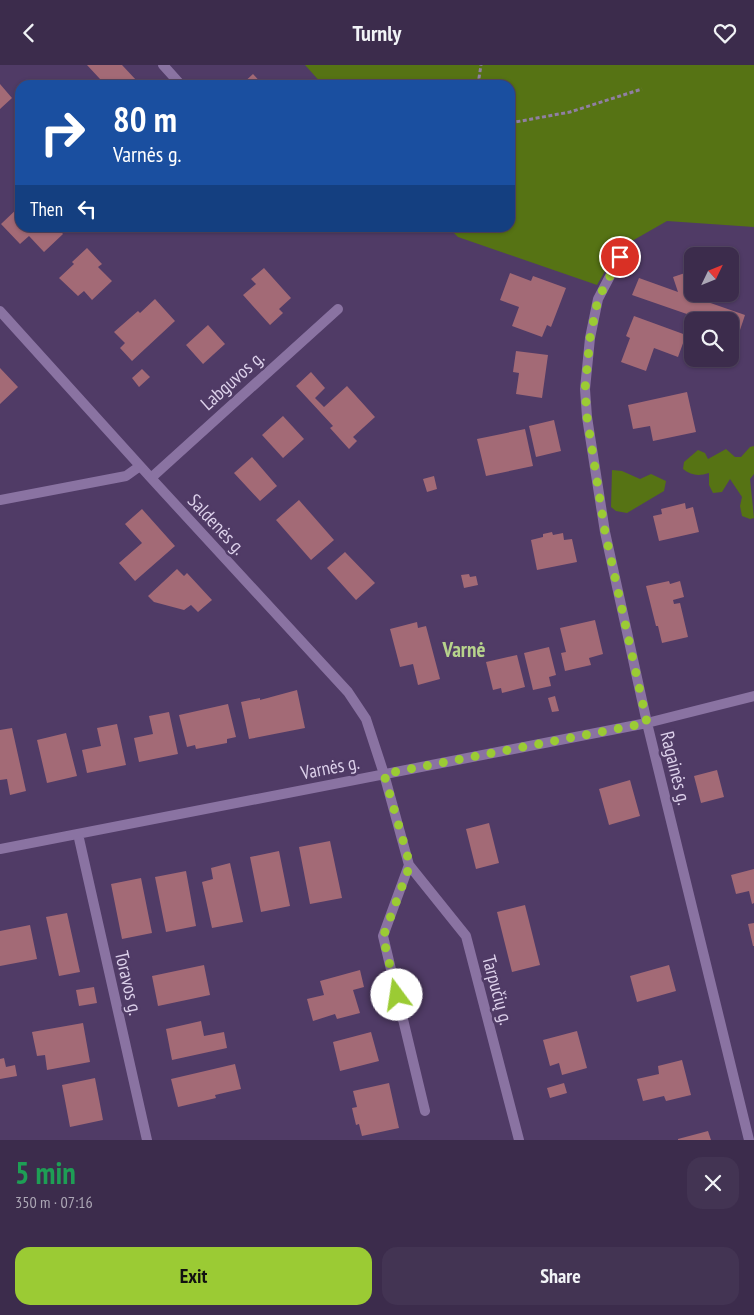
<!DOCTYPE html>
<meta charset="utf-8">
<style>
body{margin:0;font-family:"PT Sans Narrow",sans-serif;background:#433453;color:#f1f3f6;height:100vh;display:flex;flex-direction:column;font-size:19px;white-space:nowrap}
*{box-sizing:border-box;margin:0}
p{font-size:16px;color:#aca7b5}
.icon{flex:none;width:28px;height:28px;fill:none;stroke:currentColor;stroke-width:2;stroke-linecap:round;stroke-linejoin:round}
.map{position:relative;height:1075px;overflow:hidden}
.drawer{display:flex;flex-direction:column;background:#3c2c4c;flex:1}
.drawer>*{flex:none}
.banner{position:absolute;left:15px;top:15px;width:500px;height:152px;border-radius:15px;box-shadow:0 1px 4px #0004,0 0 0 1px #554864;background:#1a4fa0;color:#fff;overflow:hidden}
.needle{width:32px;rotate:47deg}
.tools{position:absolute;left:684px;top:182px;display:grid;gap:10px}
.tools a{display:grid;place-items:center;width:55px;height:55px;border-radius:10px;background:#3c2c4c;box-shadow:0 1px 4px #0004,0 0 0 1px #554864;font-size:25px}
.pin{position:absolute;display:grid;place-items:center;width:42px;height:42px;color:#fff;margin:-21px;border:2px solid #fff;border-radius:50%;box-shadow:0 1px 5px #0007}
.me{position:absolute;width:55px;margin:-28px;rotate:346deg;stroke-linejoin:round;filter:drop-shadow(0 0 4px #0008)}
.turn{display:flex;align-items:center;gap:18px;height:105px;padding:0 15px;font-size:22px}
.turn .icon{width:65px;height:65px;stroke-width:2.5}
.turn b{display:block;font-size:35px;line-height:42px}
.then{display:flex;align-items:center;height:48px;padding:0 15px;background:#0003;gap:10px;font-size:19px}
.round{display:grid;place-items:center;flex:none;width:52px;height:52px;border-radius:15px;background:#433453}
.summary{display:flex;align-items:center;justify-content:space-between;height:85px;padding:0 15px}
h1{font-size:30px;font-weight:700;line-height:38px;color:#1e9e55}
.primary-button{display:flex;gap:10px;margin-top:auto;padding:10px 15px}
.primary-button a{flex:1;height:58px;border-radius:15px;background:#9bcb34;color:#111;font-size:20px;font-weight:700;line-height:58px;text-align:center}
.primary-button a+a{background:#433453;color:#f1f3f6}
header{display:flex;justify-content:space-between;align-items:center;height:65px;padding:0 15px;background:#3c2c4c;font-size:22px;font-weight:700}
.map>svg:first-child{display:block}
.green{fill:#567314}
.building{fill:#a36a76}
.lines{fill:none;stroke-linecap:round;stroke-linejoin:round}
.path{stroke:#907fa3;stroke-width:3;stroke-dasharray:4 2.5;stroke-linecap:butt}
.street{stroke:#8a73a2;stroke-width:10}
.route{stroke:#9bcb34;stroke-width:9;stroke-dasharray:0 16.2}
.labels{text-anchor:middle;stroke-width:5;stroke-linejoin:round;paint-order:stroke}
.street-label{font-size:19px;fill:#dcd0ea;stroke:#503b66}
.quarter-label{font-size:21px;font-weight:bold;fill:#b7d38c;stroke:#503b66}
</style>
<header><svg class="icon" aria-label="back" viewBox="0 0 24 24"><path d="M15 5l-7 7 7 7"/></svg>Turnly<svg class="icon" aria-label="heart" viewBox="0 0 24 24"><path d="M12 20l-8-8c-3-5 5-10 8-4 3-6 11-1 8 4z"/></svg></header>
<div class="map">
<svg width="754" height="1075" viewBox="0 0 754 1075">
<rect width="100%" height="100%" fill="#503b66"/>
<path class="green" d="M305,0H754V162L667,156L618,184L597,220L458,172L449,163L510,162V20H323Z
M754,381V409L750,414L754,453L750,454L742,451L740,441L742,432L730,414L722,427L713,428L709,420V408C699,411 692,411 683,404L684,397L698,385L705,388L708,394L726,384L735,392H741L750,382Z
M612,405L622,406L640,414L651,409L666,416L664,426L627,448L616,446L611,442Z"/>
<path class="building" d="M87,0H122L137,16L133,20H94L100,14Z
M253,9L263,20H241Z
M0,19L12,33L0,44Z
M20,141V162H57L63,169L44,187L29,171L20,179L1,159Z
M87,183L102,199L98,202L112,216L92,235L84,226L78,231L59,213L74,199L72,197Z
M264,203L291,233L279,244L283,248L270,260L243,230L256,219L251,214Z
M691,206L692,229H698L699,234L745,250L739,268L730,265V256H707L632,230L639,213L678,227L673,212Z
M510,208L531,216L533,211L566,223L551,262L547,260L542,272L512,261L519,242L500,235Z
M155,234L175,256L132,296L120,283L125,278L114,267L138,246L140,248Z
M634,251L686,270L678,292L654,283L646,306L621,297L630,273L626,271Z
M208,260L225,279L203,299L186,280Z
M516,286L548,290L542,333L516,329L519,308L513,307Z
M0,303L18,322L0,339Z
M142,304L150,312L139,322L132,313Z
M311,307L325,323L315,333L324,342L347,321L375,352L353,372L357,376L349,384L330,363L333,361L296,321Z
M687,327L696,367L653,376L650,361L633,364L628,340Z
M283,351L304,374L283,393L262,370Z
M554,355L561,386L536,392L529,361Z
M525,364L533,401L486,411L477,374Z
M252,392L277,421L260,436L234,408Z
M434,411L437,424L427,427L423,414Z
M299,435L334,475L311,495L276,455Z
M685,438L686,444L693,442L699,467L659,476L653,451L662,449L661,444Z
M142,444L175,481L135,516L119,498L142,478L125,459Z
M552,467L553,470L563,468L564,475L572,474L577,497L537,505L531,475L543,472V469Z
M345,487L375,518L356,535L327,503Z
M177,504L184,511L187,508L212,535L198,547L191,540L184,545L154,537L148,531Z
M469,509L470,512L476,511L478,520L464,523L461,510Z
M669,516L670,519L680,516L684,532L673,535L674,539L680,538L688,572L662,578L658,561H656L646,521Z
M595,555L603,589L589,593L591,600L565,606L561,588L566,587L560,563Z
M417,557L418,563L426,561L440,614L418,620L413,599L400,602L390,564Z
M549,582L556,610L549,612L551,621L533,625L524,588Z
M517,590L525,622L502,628L501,623L493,625L486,597Z
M297,625L305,663L249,674L241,637L260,633V635Z
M555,631L559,646L552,647L548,633Z
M228,639L236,672L227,674V678L196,684L195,680L187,682L179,650Z
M169,647L178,689L139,697L134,673L153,669L149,651Z
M117,659L126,700L87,708L82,685L101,681L97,663Z
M12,663L26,726L10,730L7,714L0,715V665Z
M66,668L77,711L47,718L37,675Z
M717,705L724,732L701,738L694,711Z
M630,715L640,751L609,760L599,724Z
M489,758L499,798L476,804L466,764Z
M330,776L342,833L310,839L299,782Z
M279,786L290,841L261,847L250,792Z
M230,798L243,857L212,863L202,817L213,814L211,803Z
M754,804V838L752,839L749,826L736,829L731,810Z
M186,806L196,861L166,867L155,812Z
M141,813L152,868L122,874L111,819Z
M525,840L540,900L512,907L497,847Z
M67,848L80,907L59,911L46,852Z
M754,858V881H753L748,859Z
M30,860L37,894L0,901V866Z
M204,900L210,930L158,941L152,911Z
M669,900L676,926L637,937L630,911Z
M360,905L364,922L353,925L360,948L337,954L335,949L313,956L307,934L324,930L320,916Z
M94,922L97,938L79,941L76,925Z
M201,956L204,971L224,967L227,983L172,995L166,964Z
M83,958L90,997L47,1005L45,990L37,991L32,967Z
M577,966L587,1003L562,1010L559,998L550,1001L543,975Z
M371,967L379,996L340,1006L333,977Z
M4,993L6,1002L15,1000L17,1011L0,1014V994Z
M682,995L691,1030L666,1036L664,1031L643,1036L637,1014L659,1009L658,1001Z
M235,999L241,1024L215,1030L216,1033L178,1042L171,1014Z
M95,1013L103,1055L70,1062L62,1020Z
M389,1018L399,1063L362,1071L359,1059L356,1060L352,1043L357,1042L353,1026Z
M564,1018L567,1028L550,1033L547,1023Z
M708,1066L711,1075H678V1074Z"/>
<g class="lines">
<path class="path" d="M480,20L479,13L481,0
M510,58L570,47L642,24"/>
<path class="street" d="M163,0L181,20
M620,192L598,234L590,273L585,324L587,352L605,467L647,658L749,1075
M0,246L151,413L348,627L366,654L384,709L409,800L383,871L425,1046
M151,413L338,244
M0,435L126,411L140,401
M78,769L147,1075
M0,784L647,658L754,631
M409,800L466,871L519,1075"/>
</g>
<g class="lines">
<path class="route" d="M397,930L383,872L410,800L384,709L647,658L605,467L587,352L585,324L590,273L598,234L620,192"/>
</g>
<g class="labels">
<g class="street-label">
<text transform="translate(232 315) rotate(-42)" y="7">Labguvos g.</text>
<text transform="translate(217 459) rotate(47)" y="7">Saldenės g.</text>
<text transform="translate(330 702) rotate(-11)" y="7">Varnės g.</text>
<text transform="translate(676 703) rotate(76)" y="7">Ragainės g.</text>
<text transform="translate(129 918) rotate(77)" y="7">Toravos g.</text>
<text transform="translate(498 925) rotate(75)" y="7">Tarpučių g.</text>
</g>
<g class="quarter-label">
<text x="464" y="592">Varnė</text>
</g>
</g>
</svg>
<div class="tools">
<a><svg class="needle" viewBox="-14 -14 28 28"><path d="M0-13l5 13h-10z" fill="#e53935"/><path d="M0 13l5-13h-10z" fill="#aca7b5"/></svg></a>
<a><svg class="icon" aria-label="search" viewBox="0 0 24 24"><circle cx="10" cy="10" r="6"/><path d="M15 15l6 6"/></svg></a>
</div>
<div class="pin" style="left:620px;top:192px;background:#d93025"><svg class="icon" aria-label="arrive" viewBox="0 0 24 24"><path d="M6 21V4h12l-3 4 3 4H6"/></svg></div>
<svg class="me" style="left:397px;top:930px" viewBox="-20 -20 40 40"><circle r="19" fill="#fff"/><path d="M0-13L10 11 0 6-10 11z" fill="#9bcb34"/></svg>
<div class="banner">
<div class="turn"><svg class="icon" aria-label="right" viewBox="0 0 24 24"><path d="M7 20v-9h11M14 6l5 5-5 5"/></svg><div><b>80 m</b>Varnės g.</div></div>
<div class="then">Then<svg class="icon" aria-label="left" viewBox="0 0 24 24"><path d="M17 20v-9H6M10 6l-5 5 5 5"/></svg></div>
</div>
</div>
<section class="drawer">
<div class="summary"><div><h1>5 min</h1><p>350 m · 07:16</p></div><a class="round"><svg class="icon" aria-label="close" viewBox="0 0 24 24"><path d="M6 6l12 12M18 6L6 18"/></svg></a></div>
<div class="primary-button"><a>Exit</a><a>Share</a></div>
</section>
